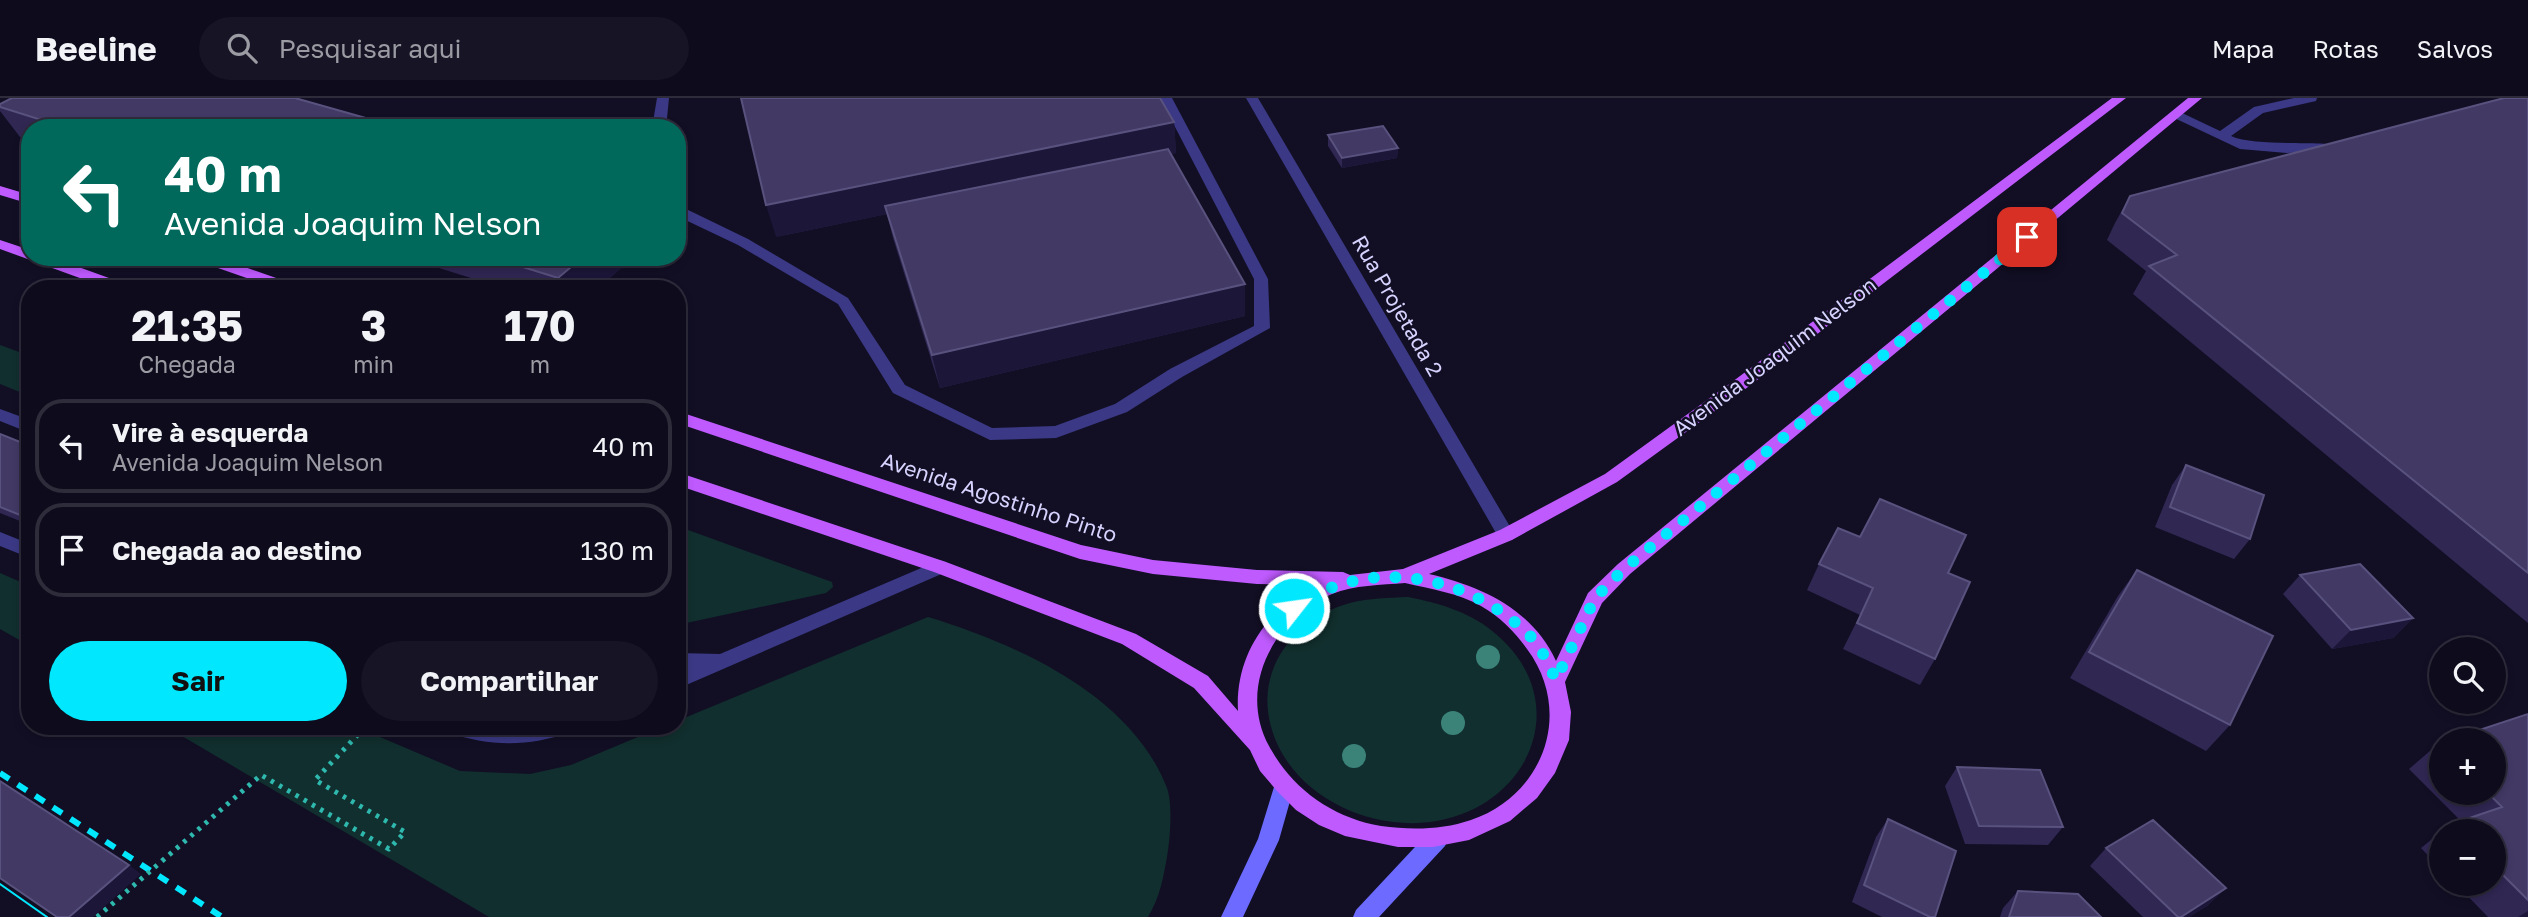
<!DOCTYPE html>
<html lang="pt">
<meta charset="utf-8">
<style>
body{margin:0;font-family:"Golos Text",sans-serif;background:#171425;color:#f1f3f6;height:100vh;display:flex;flex-direction:column;font-size:26px;white-space:nowrap}
*{box-sizing:border-box;margin:0}
p{font-size:23px;color:#9b9ba3}
.icon{flex:none;width:38px;height:38px;fill:none;stroke:currentColor;stroke-width:2;stroke-linecap:round;stroke-linejoin:round}
.map{position:relative;flex:1;overflow:hidden}
.panel{position:absolute;left:21px;top:182px;width:665px;height:455px;display:flex;flex-direction:column;background:#0e0b1c;border-radius:28px;box-shadow:0 4px 10px #0003,0 0 0 2px #2e2b3b}
.panel>*{flex:none}
.top-card{position:absolute;left:21px;top:21px;width:665px;height:147px;border-radius:28px;box-shadow:0 4px 10px #0003,0 0 0 2px #2e2b3b;background:#00695c;color:#fff;overflow:hidden}
.controls{position:absolute;left:2429px;top:539px;display:grid;gap:14px}
.controls a{display:grid;place-items:center;width:77px;height:77px;border-radius:50%;background:#0e0b1c;box-shadow:0 4px 10px #0003,0 0 0 2px #2e2b3b;font-size:35px}
.pin{position:absolute;display:grid;place-items:center;width:60px;height:60px;color:#fff;margin:-30px;border-radius:14px;box-shadow:0 4px 10px #0006}
.me{position:absolute;width:77px;margin:-38px;rotate:60deg;stroke-linejoin:round;filter:drop-shadow(0 0 5px #0008)}
.turn{display:flex;align-items:center;gap:24px;height:147px;padding:0 28px;font-size:32px}
.turn .icon{width:91px;height:91px;stroke-width:2.5}
.turn b{display:block;font-size:49px;line-height:60px}
.eta{display:flex;justify-content:space-evenly;align-items:center;height:119px;text-align:center}
.eta b{font-size:42px;font-weight:700;line-height:49px}
.primary-button{display:flex;gap:14px;margin-top:auto;padding:14px 28px}
.primary-button a{flex:1;height:80px;border-radius:42px;background:#00e7fe;color:#111;font-size:28px;font-weight:700;line-height:80px;text-align:center}
.primary-button a+a{background:#171425;color:#f1f3f6}
ul{padding:0;list-style:none}
li{display:flex;align-items:center;gap:21px;height:94px;margin:0 14px 10px;padding:0 14px;border:4px solid #2e2b3b;border-radius:28px}
li div{flex:1}
li b{display:block;font-size:26px}
li em{font-style:normal}
header{display:flex;align-items:center;gap:42px;box-sizing:border-box;height:98px;padding:0 35px;background:#0e0b1c;border-bottom:2px solid #2e2b3b}
header strong{font-size:33px}
nav{display:flex;gap:38px;margin-inline-start:auto;font-size:24px}
.search{width:490px;height:63px;background:#171425;display:flex;align-items:center;gap:18px;box-sizing:border-box;padding:0 24px;border-radius:38px;color:#9b9ba3;font-size:26px}
.map>svg:first-child{display:block}
.green{fill:#112f2e}
.lines{fill:none;stroke-linecap:round;stroke-linejoin:round}
.path{stroke:#2eb8ae;stroke-width:5;stroke-dasharray:3.5 6;stroke-linecap:butt}
.service{fill:#3b3985;fill-rule:evenodd}
.minor{fill:#3b3985;fill-rule:evenodd}
.secondary{fill:#6c6aff;fill-rule:evenodd}
.primary{fill:#bf5aff;fill-rule:evenodd}
.tram{stroke:#00e7fe;stroke-width:2}
.rail{stroke:#00e7fe;stroke-width:6;stroke-dasharray:11 10;stroke-linecap:butt}
.path-bridge{stroke:#2eb8ae;stroke-width:5;stroke-dasharray:3.5 6;stroke-linecap:butt}
.tree{fill:#3b8279}
.wall{fill:#302753}
.shaded-wall{fill:#1c1639}
.building{fill:#423965;stroke:#59527e;stroke-width:2}
.route{stroke:#00e7fe;stroke-width:12;stroke-dasharray:0 21.6}
.labels{text-anchor:middle;stroke-width:5;stroke-linejoin:round;paint-order:stroke}
.street-label{font-size:21px;fill:#d7d3ff;stroke:#120f25}
</style>
<header>
<strong>Beeline</strong>
<div class="search"><svg class="icon" aria-label="search" viewBox="0 0 24 24"><circle cx="10" cy="10" r="6"/><path d="M15 15l6 6"/></svg>Pesquisar aqui</div>
<nav><a>Mapa</a><a>Rotas</a><a>Salvos</a></nav>
</header>
<div class="map">
<svg width="2528" height="819" viewBox="0 0 2528 819">
<rect width="100%" height="100%" fill="#120f25"/>
<path class="green" d="M0,247L30,258V298L0,286Z
M677,428L832,484L833,489L826,495L677,527Z
M0,475L30,488V548L0,531Z
M1408,499C1438,505 1467,513 1491,532C1578,600 1531,711 1430,724C1359,733 1277,688 1268,613C1265,588 1273,563 1289,544C1304,526 1327,511 1350,505C1370,500 1389,500 1408,499Z
M928,519C1017,546 1131,597 1167,690C1173,707 1170,741 1167,759C1163,781 1160,799 1148,819H489L165,628H354L460,673L530,676L571,667L664,628H677V623Z"/>
<g class="lines">
<path class="path" d="M162,763L261,677L389,751L405,734L315,682L366,628"/>
<path class="service" d="M657,0H669L666,30H652Z
M1160,0H1172L1268,181L1270,230L1182,279L1127,314L1056,340L990,342L893,295L838,206L738,147L677,118V108L682,109L748,141L848,200L905,287L992,330L1055,328L1115,306L1170,271L1254,228V181Z
M2294,0H2317L2316,3L2263,15L2231,38C2257,50 2330,41 2340,49L2338,52L2287,55L2240,51L2168,17L2175,13L2180,14L2220,33L2254,9Z
M0,311L30,322V335L0,323Z
M0,434L30,446V460L0,448Z
M940,462L946,464L949,469L946,474L677,591V574L686,571H677V555L720,556Z
M444,628H574L571,634C528,649 490,649 447,634Z"/>
<path class="minor" d="M1246,0H1258L1512,432L1515,437L1512,442H1500Z"/>
<path class="secondary" d="M1284,680L1291,683L1294,689L1279,742L1243,819H1221L1258,741L1274,689L1277,683Z
M1437,731L1445,734L1448,741L1445,748L1379,819H1353L1356,812L1429,734Z"/>
<path class="primary" d="M2112,0H2126L1748,289L1617,384L1512,442L1429,476C1481,488 1532,511 1556,563L1588,495L1618,466L2188,0H2202L1630,476L1602,505L1565,584L1571,614L1569,642L1555,675L1537,700L1510,723L1469,742L1433,749H1398L1345,738L1319,727L1296,712L1277,693L1260,673L1250,652L1194,590L1122,546L934,474L677,387V374L946,464L1136,536L1208,578L1238,613C1235,558 1266,512 1315,487L1257,486L1153,476L1080,461L677,325V313L1081,447L1153,462L1257,472L1343,474L1350,477L1403,471L1500,432L1605,376L1736,281ZM1405,485C1431,491 1458,495 1481,508C1499,518 1515,534 1527,551C1574,614 1544,697 1471,722C1442,732 1410,732 1381,728C1333,720 1292,691 1269,648C1237,589 1274,520 1332,496C1354,487 1381,487 1405,485Z
M0,88L30,97V106L0,97Z
M0,142L30,152V159H51L131,188L133,191H110L0,151Z
M193,159H216L299,188L301,191H278L195,162Z"/>
<path class="tram" d="M0,786L47,819"/>
<path class="rail" d="M0,675L222,819"/>
<path class="path-bridge" d="M97,819L162,763"/>
</g>
<g class="tree">
<circle cx="1488" cy="559" r="12"/>
<circle cx="1453" cy="625" r="12"/>
<circle cx="1354" cy="658" r="12"/>
</g>
<path class="wall" d="M2528,0V525L2133,196L2146,173L2107,142L2115,125L2130,98Z
M0,6L401,30H30V43L20,39L0,13Z
M1174,24L1176,55L1171,56L1245,186V218L940,290L893,140L887,116L776,139Z
M1328,37L1398,50L1397,60L1342,70L1328,48Z
M404,159H633L598,191H506Z
M0,336L30,348V427L0,415Z
M2186,367L2250,441L2234,461L2155,429L2172,387Z
M1819,466L1948,475L1935,561L1920,587L1843,551L1860,517L1807,492Z
M2137,472L2230,627L2206,653L2070,580L2118,498Z
M2300,477L2413,520L2393,540L2332,551L2283,496Z
M2528,616V819H2488L2456,786H2494V733H2443L2452,726L2461,723L2409,671L2438,646L2441,645V695H2494Z
M1957,669L2063,729L2048,747L1965,746L1945,688Z
M1888,721L1935,819H1882L1852,804L1876,739Z
M2441,734V771L2421,750Z
M2106,750L2226,790L2207,808L2189,819H2143L2090,768Z
M2018,793L2101,819H2000L2003,810Z"/>
<path class="shaded-wall" d="M1174,24L1176,55L888,116L885,108L887,116L776,139L766,107Z
M1398,50L1397,60L1342,70V60Z
M583,159H633L598,191H564L558,180Z
M1245,186V218L940,290L932,257Z
M2413,520L2393,540L2332,551L2351,532Z
M129,767L141,776L93,819H69Z
M2226,790L2207,808L2189,819H2181Z
M2528,813V819H2518Z"/>
<path class="building" d="M12,0H295L401,30H67L0,9V6Z
M741,0H1160L1174,24L766,107Z
M2504,0H2528V475L2149,168L2177,157L2122,115L2130,98Z
M1383,28L1398,50L1342,60L1328,37Z
M1168,51L1245,186L932,257L885,108Z
M491,159H583L558,180Z
M0,336L30,348V421L0,409Z
M2186,367L2264,397L2250,441L2170,409Z
M1880,401L1966,437L1948,475L1970,484L1935,561L1857,525L1873,490L1819,466L1838,430L1860,439Z
M2360,466L2413,520L2351,532L2300,477Z
M2137,472L2273,538L2230,627L2089,554Z
M2528,616V802L2494,768V733H2459L2452,726L2502,709L2488,695H2494V642H2449Z
M1957,669L2040,672L2063,729L1979,728Z
M0,683L129,767L69,819H57L0,780Z
M1888,721L1956,753L1935,819H1930L1864,787Z
M2153,722L2226,790L2181,819H2178L2106,750Z
M2018,793L2078,796L2101,819H2009Z"/>
<g class="lines">
<path class="route" d="M1294,510C1367,456 1472,477 1532,540C1542,551 1549,568 1556,582L1595,500L1624,471L2027,139"/>
</g>
<g class="labels">
<g class="street-label">
<text transform="translate(1397 208) rotate(60)" y="7">Rua Projetada 2</text>
<text transform="translate(1775 259) rotate(-37)" y="7">Avenida Joaquim Nelson</text>
<text transform="translate(999 400) rotate(18)" y="7">Avenida Agostinho Pinto</text>
</g>
</g>
</svg>
<div class="controls">
<a><svg class="icon" aria-label="search" viewBox="0 0 24 24"><circle cx="10" cy="10" r="6"/><path d="M15 15l6 6"/></svg></a>
<a>+</a>
<a>−</a>
</div>
<div class="pin" style="left:2027px;top:139px;background:#d93025"><svg class="icon" aria-label="arrive" viewBox="0 0 24 24"><path d="M6 21V4h12l-3 4 3 4H6"/></svg></div>
<svg class="me" style="left:1294px;top:510px" viewBox="-20 -20 40 40"><circle r="17" fill="#00e7fe" stroke="#fff" stroke-width="3"/><path d="M0-11L8 9 0 5-8 9z" fill="#fff"/></svg>
<div class="top-card">
<div class="turn"><svg class="icon" aria-label="left" viewBox="0 0 24 24"><path d="M17 20v-9H6M10 6l-5 5 5 5"/></svg><div><b>40 m</b>Avenida Joaquim Nelson</div></div>
</div>
<section class="panel">
<div class="eta">
<div><b>21:35</b><p>Chegada</p></div>
<div><b>3</b><p>min</p></div>
<div><b>170</b><p>m</p></div>
</div>
<ul>
<li><svg class="icon" aria-label="left" viewBox="0 0 24 24"><path d="M17 20v-9H6M10 6l-5 5 5 5"/></svg><div><b>Vire à esquerda</b><p>Avenida Joaquim Nelson</p></div><em>40 m</em></li>
<li><svg class="icon" aria-label="arrive" viewBox="0 0 24 24"><path d="M6 21V4h12l-3 4 3 4H6"/></svg><div><b>Chegada ao destino</b></div><em>130 m</em></li>
</ul>
<div class="primary-button"><a>Sair</a><a>Compartilhar</a></div>
</section>
</div>
